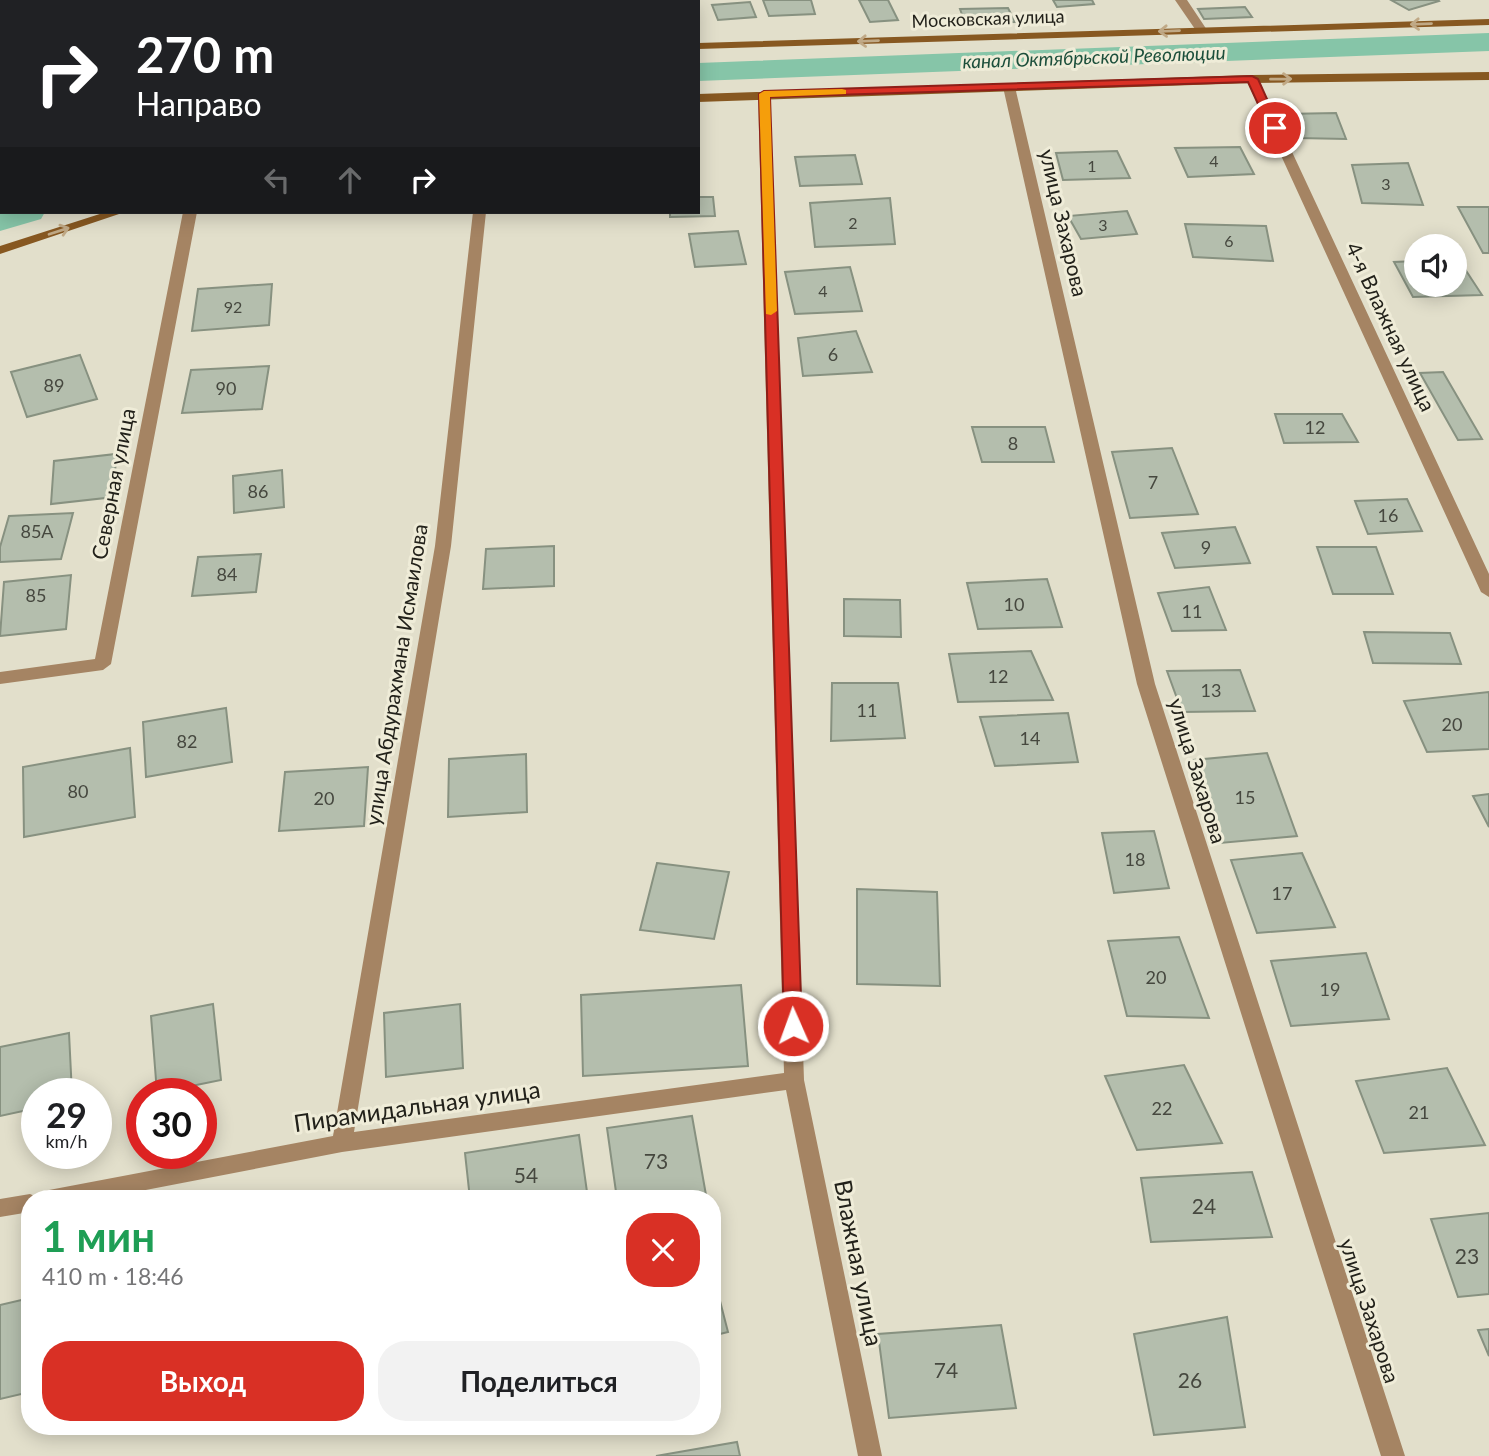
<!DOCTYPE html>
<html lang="ru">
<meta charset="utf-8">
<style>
body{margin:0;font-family:Lato,sans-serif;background:#f2f2f2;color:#202124;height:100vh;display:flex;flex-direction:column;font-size:26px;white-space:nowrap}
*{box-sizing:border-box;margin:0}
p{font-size:23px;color:#757577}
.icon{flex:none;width:38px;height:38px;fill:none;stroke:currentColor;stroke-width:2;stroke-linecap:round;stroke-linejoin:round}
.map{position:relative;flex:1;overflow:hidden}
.sheet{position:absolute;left:21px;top:1190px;width:700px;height:245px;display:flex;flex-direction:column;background:#fff;border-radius:28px;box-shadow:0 4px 18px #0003}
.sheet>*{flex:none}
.banner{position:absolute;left:0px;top:0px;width:700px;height:214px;box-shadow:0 4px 18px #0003;background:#202124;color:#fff;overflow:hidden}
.tools{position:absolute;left:1404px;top:234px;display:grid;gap:14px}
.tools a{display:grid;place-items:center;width:63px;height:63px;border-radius:50%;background:#fff;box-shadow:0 4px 18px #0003;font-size:35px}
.speed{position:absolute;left:21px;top:1078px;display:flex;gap:14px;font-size:35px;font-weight:700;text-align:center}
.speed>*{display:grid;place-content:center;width:91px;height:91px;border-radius:50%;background:#fff;box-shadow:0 4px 18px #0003;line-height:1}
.speed small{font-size:18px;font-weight:400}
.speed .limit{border:10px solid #d22;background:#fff;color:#111}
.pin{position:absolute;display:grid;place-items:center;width:60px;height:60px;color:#fff;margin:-30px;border:4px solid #fff;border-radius:50%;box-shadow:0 2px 7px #0007}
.me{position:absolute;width:77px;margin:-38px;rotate:358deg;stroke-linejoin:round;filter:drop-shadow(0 0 5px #0008)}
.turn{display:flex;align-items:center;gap:24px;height:147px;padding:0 21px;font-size:32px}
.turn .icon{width:91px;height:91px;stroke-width:2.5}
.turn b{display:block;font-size:49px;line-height:60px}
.lanes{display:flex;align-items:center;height:66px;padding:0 21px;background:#0003;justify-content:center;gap:35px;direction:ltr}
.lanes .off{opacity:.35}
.round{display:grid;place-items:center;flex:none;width:74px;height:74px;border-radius:28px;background:#f2f2f2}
.headline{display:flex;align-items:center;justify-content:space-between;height:119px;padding:0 21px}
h1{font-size:42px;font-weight:700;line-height:52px;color:#1e9e55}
.cta{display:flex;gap:14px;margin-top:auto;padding:14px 21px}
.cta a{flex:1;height:80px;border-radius:28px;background:#d93025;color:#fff;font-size:28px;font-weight:700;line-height:80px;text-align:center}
.cta a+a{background:#f2f2f2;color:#202124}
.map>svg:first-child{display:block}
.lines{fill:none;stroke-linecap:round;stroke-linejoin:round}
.canal{fill:#86c5a8;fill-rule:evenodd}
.building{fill:#b4bead;stroke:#879180;stroke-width:2}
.street{fill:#a58463;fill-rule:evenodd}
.secondary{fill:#875821;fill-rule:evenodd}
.oneway{stroke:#c0a986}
.route{fill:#d93025;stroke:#8d1f18;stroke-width:2}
.slow{fill:#f59e0b}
.labels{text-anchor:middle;stroke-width:6;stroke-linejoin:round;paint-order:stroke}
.far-number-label{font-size:16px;fill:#46483f}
.far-street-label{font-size:18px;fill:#22211a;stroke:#efecd8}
.number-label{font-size:18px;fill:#46483f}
.far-water-label{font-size:19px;font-style:italic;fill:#1c4f3b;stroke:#efecd8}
.street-label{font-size:21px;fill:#22211a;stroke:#efecd8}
.near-number-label{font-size:21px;fill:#46483f}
.near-street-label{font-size:24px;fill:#22211a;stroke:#efecd8}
</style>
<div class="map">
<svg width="1489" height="1456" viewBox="0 0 1489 1456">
<rect width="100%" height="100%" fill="#e2dfcb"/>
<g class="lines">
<path class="canal" d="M1489,33V51L698,81V63Z
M0,210L2,212H45L41,219L0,231Z"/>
</g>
<path class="building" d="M763,0H811L815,14L769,16Z
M859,0H888L898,20L870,22Z
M1053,0H1092L1094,4L1057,7Z
M1391,0H1438L1439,1L1409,10Z
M750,2L756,17L718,20L712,5Z
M1245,7L1252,17L1204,19L1198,9Z
M1008,8L1015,22L965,23L960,9Z
M1336,113L1346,139L1298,138L1285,114Z
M1240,147L1254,174L1188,177L1175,148Z
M1117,151L1130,178L1063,180L1056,153Z
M855,155L862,184L800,186L795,157Z
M1408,163L1423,205L1362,203L1352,165Z
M698,197H713L715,216L670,217V212H698Z
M890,198L895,244L815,247L810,203Z
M1458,207H1489V253H1483Z
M1127,211L1137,234L1081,239L1068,216Z
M1185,224L1266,226L1273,261L1193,257Z
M738,231L746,264L695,267L689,234Z
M1454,260H1459L1482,295L1413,297L1394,262L1416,261V285H1454Z
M850,267L862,311L795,314L785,272Z
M272,284L269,325L192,331L198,289Z
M856,331L872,372L803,376L798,338Z
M80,355L97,399L27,417L11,372Z
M269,366L262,409L182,413L191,370Z
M1443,372L1482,439L1458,440L1420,373Z
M1275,414H1342L1358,442L1284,443Z
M972,427H1045L1054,462H982Z
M1172,448L1198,514L1130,518L1112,452Z
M116,454L114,497L51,504L54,461Z
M282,470L284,507L234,513L233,476Z
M1407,499L1422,531L1368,534L1355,501Z
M73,513L61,559L0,562V547L9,516Z
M1235,527L1250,563L1175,568L1162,533Z
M554,546V586L483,589L486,549Z
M1317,547H1376L1393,594H1333Z
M261,554L256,592L192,596L198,557Z
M71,575L66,629L0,636L4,582Z
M1047,579L1062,627L978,629L967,583Z
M1209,587L1226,630L1172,631L1158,593Z
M844,599L900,600L901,637L844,636Z
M1364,632L1450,633L1461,664L1373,663Z
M1031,651L1053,700L958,702L949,654Z
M1240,670L1255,711L1182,712L1167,671Z
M832,683H898L905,738L831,741Z
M1489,692V749L1427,752L1404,701Z
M226,708L232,762L146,777L143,722Z
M1068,713L1078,762L995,766L980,717Z
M130,748L135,817L24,837L23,767Z
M1267,753L1297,836L1220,843L1194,760Z
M526,754L527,812L448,817L449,759Z
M368,767L364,826L279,831L285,772Z
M1489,794V827L1473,796Z
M1154,831L1169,888L1114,893L1102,833Z
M1302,853L1335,927L1257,933L1231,860Z
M657,863L729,872L714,939L640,930Z
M857,889L937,892L940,986L857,984Z
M1179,937L1209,1018L1127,1016L1108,941Z
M1366,953L1389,1019L1291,1026L1271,961Z
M741,985L748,1066L583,1076L581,995Z
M213,1004L221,1080L157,1093L151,1016Z
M460,1004L463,1068L386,1077L384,1013Z
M69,1033L72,1094H37V1108L0,1116V1047Z
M1184,1065L1222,1143L1137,1150L1105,1076Z
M1447,1068L1485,1145L1384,1153L1356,1081Z
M692,1116L706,1195L678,1199H617L607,1128Z
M579,1135L588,1199H470L465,1153Z
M1252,1172L1272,1237L1151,1242L1141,1178Z
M1489,1213V1294L1458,1297L1431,1219Z
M712,1270L728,1332L712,1336Z
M30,1298V1392L0,1399V1305Z
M1227,1317L1245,1427L1154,1435L1134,1334Z
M1001,1325L1016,1408L889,1418L878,1334Z
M1489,1329V1356L1478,1330Z
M737,1442L740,1456H656Z"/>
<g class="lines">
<path class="street" d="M447,0H459V2H448Z
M1175,0H1187L1207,30L1205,32H1197Z
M1252,75L1258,79L1489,574V597L1481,592L1246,79Z
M1009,83L1015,87L1155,684L1405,1456H1381L1137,684L1003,87Z
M764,90L770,94L804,1080L882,1456H858L786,1090L342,1152L99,1199H30V1212L0,1217V1199L30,1194L39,1198L41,1192L49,1190L333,1136L435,546L473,212H486L451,546L354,1132L784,1073L758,94Z
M183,212H197L111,664L103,670L0,684V672L95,659Z"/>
<path class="secondary" d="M1489,19V25L698,49V43Z
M1489,72V80L1252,83L698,102V94L1252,75Z
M0,189H2V197H0Z
M106,212H125L0,254V246Z"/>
</g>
<defs><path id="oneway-shaft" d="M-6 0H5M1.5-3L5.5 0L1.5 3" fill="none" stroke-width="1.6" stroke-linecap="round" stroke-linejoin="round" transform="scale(1.75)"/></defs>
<g class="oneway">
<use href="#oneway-shaft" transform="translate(1421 24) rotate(178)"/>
<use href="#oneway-shaft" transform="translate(1169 31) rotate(178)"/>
<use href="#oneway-shaft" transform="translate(868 41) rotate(178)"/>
<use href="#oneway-shaft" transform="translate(1281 79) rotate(-1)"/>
<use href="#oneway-shaft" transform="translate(59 231) rotate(-18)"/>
</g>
<path class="route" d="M1252,76L1258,79L1280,128L1279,130L1269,128L1248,82L770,97L802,1026L799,1031L793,1033L786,1031L784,1026L759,94L764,91Z"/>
<path class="slow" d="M842,89L846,90V94L770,97L777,311L771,315L766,314L759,94L764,91Z"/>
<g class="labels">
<g class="far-number-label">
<text x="1214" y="167">4</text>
<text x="1092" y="172">1</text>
<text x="1386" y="190">3</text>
<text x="853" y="229">2</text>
<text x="1103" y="231">3</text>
<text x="1229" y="247">6</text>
<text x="823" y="297">4</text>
<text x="233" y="313">92</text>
</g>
<g class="far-street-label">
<text transform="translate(988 19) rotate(-2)" y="6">Московская улица</text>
</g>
<g class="number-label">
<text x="833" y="361">6</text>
<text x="54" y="392">89</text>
<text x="226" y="395">90</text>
<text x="1315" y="434">12</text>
<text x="1013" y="450">8</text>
<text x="1153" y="489">7</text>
<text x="258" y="498">86</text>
<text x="1388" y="522">16</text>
<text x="37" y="538">85А</text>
<text x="1206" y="554">9</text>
<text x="227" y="581">84</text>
<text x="36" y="602">85</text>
<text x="1014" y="611">10</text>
<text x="1192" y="618">11</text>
<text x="998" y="683">12</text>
<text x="1211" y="697">13</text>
<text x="867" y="717">11</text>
<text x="1452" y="731">20</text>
<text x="1030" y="745">14</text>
<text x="187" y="748">82</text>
<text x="78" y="798">80</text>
<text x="1245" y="804">15</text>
<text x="324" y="805">20</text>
<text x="1135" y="866">18</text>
<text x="1282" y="900">17</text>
<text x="1156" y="984">20</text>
<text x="1330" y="996">19</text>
<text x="1162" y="1115">22</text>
<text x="1419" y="1119">21</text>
</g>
<g class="far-water-label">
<text transform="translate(1094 57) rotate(-2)" y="7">канал Октябрьской Революции</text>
</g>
<g class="street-label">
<text transform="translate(1063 223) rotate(77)" y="7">улица Захарова</text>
<text transform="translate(1390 327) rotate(65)" y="7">4-я Влажная улица</text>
<text transform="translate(114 484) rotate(-79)" y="7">Северная улица</text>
<text transform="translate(397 675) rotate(-81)" y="7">улица Абдурахмана Исмаилова</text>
<text transform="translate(1197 771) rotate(73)" y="7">улица Захарова</text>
<text transform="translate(1369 1311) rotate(72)" y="7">улица Захарова</text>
</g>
<g class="near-number-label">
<text x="656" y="1169">73</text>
<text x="526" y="1183">54</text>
<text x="1204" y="1214">24</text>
<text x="1467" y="1264">23</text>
<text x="946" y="1378">74</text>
<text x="1190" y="1388">26</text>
</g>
<g class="near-street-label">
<text transform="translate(417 1107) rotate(-8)" y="8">Пирамидальная улица</text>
<text transform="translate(858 1263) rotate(79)" y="8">Влажная улица</text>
</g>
</g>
</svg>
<div class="tools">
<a><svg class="icon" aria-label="sound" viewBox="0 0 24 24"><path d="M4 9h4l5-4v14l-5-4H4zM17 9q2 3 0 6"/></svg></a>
</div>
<div class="speed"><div>29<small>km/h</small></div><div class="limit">30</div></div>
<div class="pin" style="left:1275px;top:128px;background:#d93025"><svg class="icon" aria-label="arrive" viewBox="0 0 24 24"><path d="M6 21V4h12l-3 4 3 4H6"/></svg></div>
<svg class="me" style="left:793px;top:1026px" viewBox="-20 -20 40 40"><circle r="17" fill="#d93025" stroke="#fff" stroke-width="3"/><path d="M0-11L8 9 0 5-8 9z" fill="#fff"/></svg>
<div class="banner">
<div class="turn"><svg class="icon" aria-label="right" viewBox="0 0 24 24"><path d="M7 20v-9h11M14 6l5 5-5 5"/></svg><div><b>270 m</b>Направо</div></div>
<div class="lanes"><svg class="icon off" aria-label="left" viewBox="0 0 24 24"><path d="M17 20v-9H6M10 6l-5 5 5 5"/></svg><svg class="icon off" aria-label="ahead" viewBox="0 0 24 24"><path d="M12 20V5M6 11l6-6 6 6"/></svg><svg class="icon" aria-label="right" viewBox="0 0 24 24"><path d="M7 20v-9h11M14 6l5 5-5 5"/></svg></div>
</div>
<section class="sheet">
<div class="headline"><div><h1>1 мин</h1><p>410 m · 18:46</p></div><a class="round" style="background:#d93025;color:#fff"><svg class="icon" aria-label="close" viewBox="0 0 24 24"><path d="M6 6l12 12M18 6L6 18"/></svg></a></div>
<div class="cta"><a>Выход</a><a>Поделиться</a></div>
</section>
</div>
